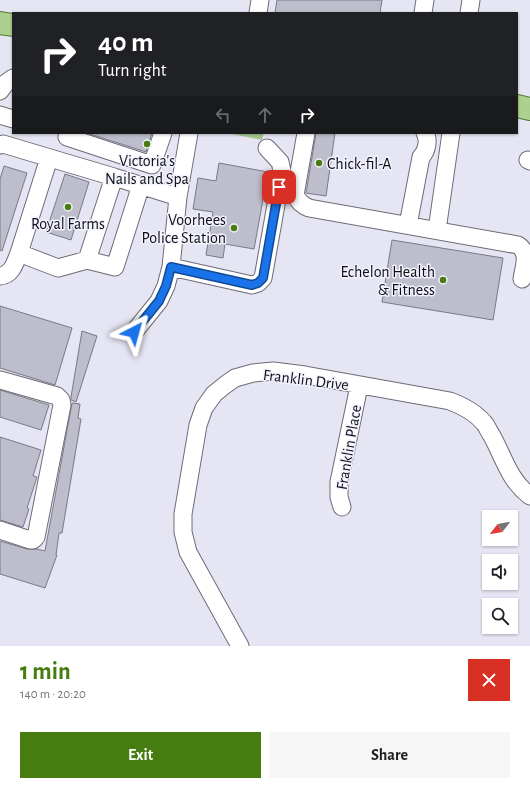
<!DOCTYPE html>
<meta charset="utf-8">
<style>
body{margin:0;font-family:"Alegreya Sans",sans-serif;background:#f6f6f6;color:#202124;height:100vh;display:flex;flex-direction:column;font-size:15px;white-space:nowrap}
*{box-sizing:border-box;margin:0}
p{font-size:13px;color:#757577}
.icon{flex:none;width:22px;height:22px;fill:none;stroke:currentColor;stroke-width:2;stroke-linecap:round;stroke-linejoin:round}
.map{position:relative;height:646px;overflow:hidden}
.drawer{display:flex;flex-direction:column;background:#fff;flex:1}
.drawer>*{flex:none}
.banner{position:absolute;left:12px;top:12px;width:506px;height:122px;border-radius:0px;box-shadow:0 1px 3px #0004;background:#202124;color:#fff;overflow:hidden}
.needle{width:26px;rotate:239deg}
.tools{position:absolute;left:482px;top:510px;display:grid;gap:8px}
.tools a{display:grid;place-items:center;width:36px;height:36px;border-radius:0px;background:#fff;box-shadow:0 1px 3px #0004;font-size:20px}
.pin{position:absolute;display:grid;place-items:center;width:34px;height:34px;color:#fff;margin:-17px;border-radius:8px;box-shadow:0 2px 6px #0006}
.me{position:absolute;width:44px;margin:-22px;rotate:39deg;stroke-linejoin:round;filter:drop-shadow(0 0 3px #0008)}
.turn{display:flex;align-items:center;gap:14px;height:84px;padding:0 20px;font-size:18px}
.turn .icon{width:52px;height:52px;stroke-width:2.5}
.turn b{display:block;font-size:28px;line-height:34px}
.lanes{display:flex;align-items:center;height:38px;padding:0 20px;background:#0003;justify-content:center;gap:20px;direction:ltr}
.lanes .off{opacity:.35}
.round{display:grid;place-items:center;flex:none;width:42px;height:42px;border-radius:0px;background:#f6f6f6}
.head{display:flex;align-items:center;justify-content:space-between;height:68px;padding:0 20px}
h1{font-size:24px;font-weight:700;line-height:30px;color:#467c10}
.action{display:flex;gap:8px;margin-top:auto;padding:8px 20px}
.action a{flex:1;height:46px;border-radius:0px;background:#467c10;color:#fff;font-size:16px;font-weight:700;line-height:46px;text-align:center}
.action a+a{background:#f6f6f6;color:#202124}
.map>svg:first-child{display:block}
.green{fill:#a6c791}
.building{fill:#bdbdcb;stroke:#7a7a86}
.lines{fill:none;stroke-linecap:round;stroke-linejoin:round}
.minor-casing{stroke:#6c6c78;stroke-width:19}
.major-casing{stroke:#507931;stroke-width:24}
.minor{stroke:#fff;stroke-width:17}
.major{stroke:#acd18e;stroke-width:22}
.route-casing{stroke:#114b97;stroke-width:10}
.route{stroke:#1a73e8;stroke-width:7}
.poi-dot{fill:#467c10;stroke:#f2f3fe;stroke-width:1.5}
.labels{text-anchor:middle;stroke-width:3;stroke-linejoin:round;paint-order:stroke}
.poi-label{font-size:16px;fill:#0d0d12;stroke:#f2f3fe}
.street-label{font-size:16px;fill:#0d0d12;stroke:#f2f3fe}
</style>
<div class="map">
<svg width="530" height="646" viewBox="0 0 530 646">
<rect width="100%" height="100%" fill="#e5e5f3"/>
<path class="green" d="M227,133H264L262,140Z"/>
<path class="building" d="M277,0H382L380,13H275Z
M87,133H152L146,152Z
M316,133H335L326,196L306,193Z
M219,163L268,172L254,249L225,244L223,258L206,255L213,212L193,209L198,178L216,181Z
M4,166L27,173L2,251L0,250V179Z
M65,174L89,182L71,240L46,232Z
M392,240L503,258L493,320L382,302Z
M0,306L72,328L55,385L0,368Z
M82,331L97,336L76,402L71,400V397Z
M0,390L49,405L41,430L0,417Z
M72,403L80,404L78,418L81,419L62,533H59L56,555H57L45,588L0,574V541L27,549H37L45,551Z
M0,437L41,450L33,476L37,477L27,508L29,509L23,527L0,520Z"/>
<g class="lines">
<defs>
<path id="minor" d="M258,13L260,0
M423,13L425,0
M469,13L471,0
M0,91L6,83L13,78
M0,115L13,119
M69,133L67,137L152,165L163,133
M306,133L295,195C299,202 302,205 309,208L518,245C530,253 524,266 522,279
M0,145L3,144L114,177
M528,160L530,161
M408,225L421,157C427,151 429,140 425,133
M437,230L451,133
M19,253L49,158
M87,260L115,267L141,185
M171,267L252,285L258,283L263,278L282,171L280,162L267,148
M0,276C12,275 15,263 19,253L58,268L87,260L114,177L178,197
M134,332L159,301L166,286L171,267L178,197L189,133
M0,380L57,396L61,400L62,405L36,537L33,540H30L0,530
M342,507L339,497V482L359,386
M240,646L188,552L183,532V514L198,425L204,408L214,394L225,385L235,378L253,373L273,371L305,375L450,401C463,406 475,412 484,423C487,426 489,432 492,436C504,458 509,480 530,496"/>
<path id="major" d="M0,23L13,25
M517,106L530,109"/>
</defs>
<use href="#minor" class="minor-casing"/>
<use href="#major" class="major-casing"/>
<use href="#minor" class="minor"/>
<use href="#major" class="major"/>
</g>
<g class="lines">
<defs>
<path id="route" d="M134,332L159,301L166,286L171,267L252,285L258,283L263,278L279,187"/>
</defs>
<use href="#route" class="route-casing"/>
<use href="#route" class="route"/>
</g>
<g class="poi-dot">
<circle cx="147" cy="144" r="4"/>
<circle cx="319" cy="163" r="4"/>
<circle cx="68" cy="207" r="4"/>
<circle cx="234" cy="228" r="4"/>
<circle cx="443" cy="280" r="4"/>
</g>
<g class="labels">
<g class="poi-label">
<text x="147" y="166">Victoria's<tspan x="147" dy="18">Nails and Spa</tspan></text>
<text x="327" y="169" text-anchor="start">Chick-fil-A</text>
<text x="226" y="225" text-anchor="end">Voorhees<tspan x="226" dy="18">Police Station</tspan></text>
<text x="68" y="229">Royal Farms</text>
<text x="435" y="277" text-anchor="end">Echelon Health<tspan x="435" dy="18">&amp; Fitness</tspan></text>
</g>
<g class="street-label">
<text transform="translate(306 379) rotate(7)" y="6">Franklin Drive</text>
<text transform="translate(348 447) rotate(-80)" y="6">Franklin Place</text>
</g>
</g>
</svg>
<div class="tools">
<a><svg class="needle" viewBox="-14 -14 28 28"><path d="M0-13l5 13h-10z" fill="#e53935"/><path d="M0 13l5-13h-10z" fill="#757577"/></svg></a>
<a><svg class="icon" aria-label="sound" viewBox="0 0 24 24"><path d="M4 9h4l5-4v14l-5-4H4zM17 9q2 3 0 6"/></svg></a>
<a><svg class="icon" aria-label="search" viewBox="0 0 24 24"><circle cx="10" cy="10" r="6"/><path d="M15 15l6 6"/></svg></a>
</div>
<div class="pin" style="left:279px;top:187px;background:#d93025"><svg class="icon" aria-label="arrive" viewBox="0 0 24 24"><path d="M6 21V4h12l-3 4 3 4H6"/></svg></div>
<svg class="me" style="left:134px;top:332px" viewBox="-20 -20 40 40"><path d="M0-17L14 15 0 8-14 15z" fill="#1a73e8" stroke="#fff" stroke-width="4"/></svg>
<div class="banner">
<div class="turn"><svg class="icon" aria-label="right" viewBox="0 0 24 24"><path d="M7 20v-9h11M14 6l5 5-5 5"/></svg><div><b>40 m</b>Turn right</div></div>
<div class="lanes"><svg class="icon off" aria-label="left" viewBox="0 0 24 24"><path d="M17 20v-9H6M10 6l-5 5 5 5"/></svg><svg class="icon off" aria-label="ahead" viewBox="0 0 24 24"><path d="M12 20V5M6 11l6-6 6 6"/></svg><svg class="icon" aria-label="right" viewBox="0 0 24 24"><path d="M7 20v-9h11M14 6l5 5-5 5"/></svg></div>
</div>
</div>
<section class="drawer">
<div class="head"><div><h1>1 min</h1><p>140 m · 20:20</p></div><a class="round" style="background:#d93025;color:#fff"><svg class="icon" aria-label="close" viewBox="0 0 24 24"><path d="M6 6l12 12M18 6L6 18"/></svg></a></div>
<div class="action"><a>Exit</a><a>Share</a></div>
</section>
